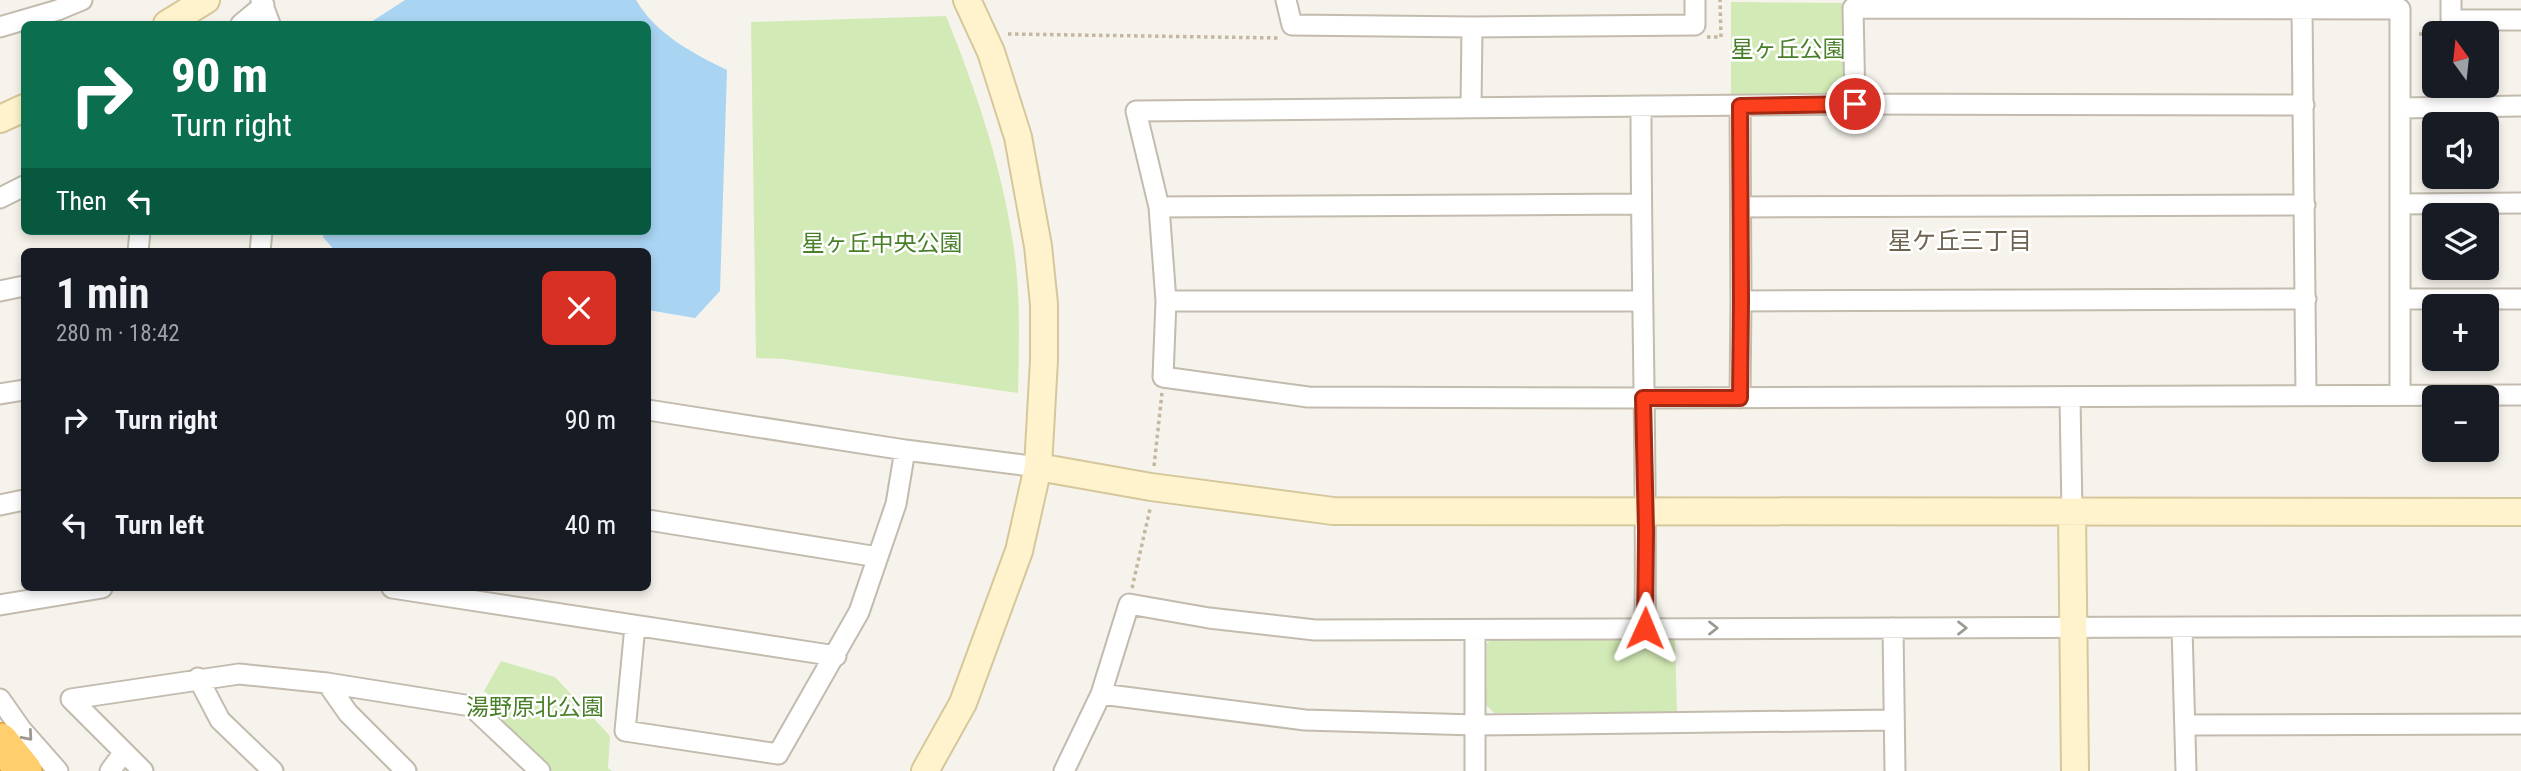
<!DOCTYPE html>
<meta charset="utf-8">
<style>
body{margin:0;font-family:"Roboto Condensed","Noto Sans JP",sans-serif;background:#20242c;color:#f1f3f6;height:100vh;display:flex;flex-direction:column;font-size:26px;white-space:nowrap}
*{box-sizing:border-box;margin:0}
p{font-size:23px;color:#9ea1a6}
.icon{flex:none;width:38px;height:38px;fill:none;stroke:currentColor;stroke-width:2;stroke-linecap:round;stroke-linejoin:round}
.map{position:relative;flex:1;overflow:hidden}
.sheet{position:absolute;left:21px;top:248px;width:630px;height:343px;display:flex;flex-direction:column;background:#171b24;border-radius:10px;box-shadow:0 4px 10px #0003}
.sheet>*{flex:none}
.top-card{position:absolute;left:21px;top:21px;width:630px;height:214px;border-radius:10px;box-shadow:0 4px 10px #0003;background:#0b6e4f;color:#fff;overflow:hidden}
.needle{width:46px;rotate:345deg}
.tools{position:absolute;left:2422px;top:21px;display:grid;gap:14px}
.tools a{display:grid;place-items:center;width:77px;height:77px;border-radius:10px;background:#171b24;box-shadow:0 4px 10px #0003;font-size:35px}
.pin{position:absolute;display:grid;place-items:center;width:60px;height:60px;color:#fff;margin:-30px;border:4px solid #fff;border-radius:50%;box-shadow:0 2px 7px #0007}
.me{position:absolute;width:77px;margin:-38px;rotate:1deg;stroke-linejoin:round;filter:drop-shadow(0 0 5px #0008)}
.turn{display:flex;align-items:center;gap:24px;height:147px;padding:0 35px;font-size:32px}
.turn .icon{width:91px;height:91px;stroke-width:2.5}
.turn b{display:block;font-size:49px;line-height:60px}
.then{display:flex;align-items:center;height:66px;padding:0 35px;background:#0003;gap:14px;font-size:26px}
.round{display:grid;place-items:center;flex:none;width:74px;height:74px;border-radius:10px;background:#20242c}
.summary{display:flex;align-items:center;justify-content:space-between;height:119px;padding:0 35px}
h1{font-size:42px;font-weight:700;line-height:52px}
ul{padding:0;list-style:none}
li{display:flex;align-items:center;gap:21px;height:105px;padding:0 35px}
li div{flex:1}
li b{display:block;font-size:26px}
li em{font-style:normal}
.map>svg:first-child{display:block}
.green{fill:#d2eab5}
.water{fill:#a9d4f2}
.lines{fill:none;stroke-linecap:round;stroke-linejoin:round}
.street-casing{stroke:#c2bbae;stroke-width:23}
.secondary-casing{stroke:#d6c79b;stroke-width:30}
.highway-casing{stroke:#e0a43c;stroke-width:38}
.path{stroke:#c4b79f;stroke-width:3.5;stroke-dasharray:3.5 3.5;stroke-linecap:butt}
.street{stroke:#fff;stroke-width:19}
.secondary{stroke:#fff3cd;stroke-width:26}
.highway{stroke:#ffcf6e;stroke-width:35}
.oneway{stroke:#9c9892}
.route-casing{stroke:#a42913;stroke-width:18}
.route{stroke:#fc3f1d;stroke-width:12}
.labels{text-anchor:middle;stroke-width:5;stroke-linejoin:round;paint-order:stroke}
.park-label{font-size:23px;fill:#4a7f2a;stroke:#fff}
.neighbourhood-label{font-size:24px;fill:#6e6250;stroke:#fff}
</style>
<div class="map">
<svg width="2521" height="771" viewBox="0 0 2521 771">
<rect width="100%" height="100%" fill="#f6f3ec"/>
<path class="green" d="M1731,2L1842,3L1845,89L1837,97H1731Z
M946,16C976,90 1001,164 1013,243C1021,293 1019,343 1018,393L784,359L756,358L751,22Z
M1492,637L1675,638L1677,712L1494,713L1486,705L1487,644Z
M501,661L555,677L610,736L608,768L612,771H552L489,710L497,701L484,691Z"/>
<path class="water" d="M405,0H636C656,34 692,53 727,70L720,291L695,318L648,310V252H336L323,237L324,231H648V24H368Z"/>
<g class="lines">
<defs>
<path id="street" d="M261,0L270,24
M1286,0L1292,25L1472,27L1695,25V0
M2451,0V20H2521
M2302,9L2306,395
M241,24L264,5
M0,27L58,10L82,0
M1855,104L1853,8L2400,9V394
M2304,105L1855,104L1136,111L1159,207L1166,301L1163,377L1308,397L1643,398L2521,395
M1641,106C1641,280 1647,454 1645,628
M1471,107L1472,27
M2401,108L2521,106
M0,198L24,186
M2401,204L2521,203
M1159,207L1641,204
M1741,207L2305,205
M138,252L140,231
M260,252L262,231
M0,291L24,286
M2401,299H2521
M1166,301H1641
M1741,301L2306,299
M0,394L24,390
M1740,398L1741,301L1740,106
M2070,398L2072,513
M648,410L905,450L1038,467
M0,505L24,500
M648,520L878,557
M392,588L836,656
M0,605L102,588
M635,626L625,731L778,754L859,612L896,504L905,450
M1893,628L1895,771
M2182,628L2186,771
M1475,630V771
M198,678L220,720L273,771
M327,683L348,713L406,771
M1101,694L1305,720L1475,725L1894,720
M0,699L21,729L58,771
M2185,725L2521,724
M110,771L124,752
M143,771L71,699L239,674L327,683L471,706L540,771
M1064,771L1101,694L1129,604L1209,618L1315,630L2521,626"/>
<path id="secondary" d="M167,24L206,0
M0,119L24,108
M1038,467L1151,487L1333,511L2521,512
M2072,513L2075,771
M925,771L963,703L1019,551L1038,467L1044,360V304L1038,246L1018,137L991,52L967,0"/>
<path id="highway" d="M0,741L24,771"/>
</defs>
<use href="#street" class="street-casing"/>
<use href="#secondary" class="secondary-casing"/>
<use href="#highway" class="highway-casing"/>
<path class="path" d="M1008,34L1279,38
M2419,34H2434
M1707,37H1721L1720,0
M1154,466L1162,393
M1132,588L1150,509"/>
<use href="#street" class="street"/>
<use href="#secondary" class="secondary"/>
<use href="#highway" class="highway"/>
</g>
<defs><path id="oneway-chevron" d="M-2-3.5L2.5 0L-2 3.5" fill="none" stroke-width="1.6" stroke-linecap="round" stroke-linejoin="round" transform="scale(1.75)"/></defs>
<g class="oneway">
<use href="#oneway-chevron" transform="translate(1713 628)"/>
<use href="#oneway-chevron" transform="translate(1962 628)"/>
<use href="#oneway-chevron" transform="translate(28 736) rotate(49)"/>
</g>
<g class="lines">
<defs>
<path id="route" d="M1645,628L1646,531L1643,398H1740L1741,301L1740,106L1855,104"/>
</defs>
<use href="#route" class="route-casing"/>
<use href="#route" class="route"/>
</g>
<g class="labels">
<g class="park-label">
<text x="1788" y="57">星ヶ丘公園</text>
<text x="882" y="251">星ヶ丘中央公園</text>
<text x="535" y="715">湯野原北公園</text>
</g>
<g class="neighbourhood-label">
<text x="1960" y="249">星ケ丘三丁目</text>
</g>
</g>
</svg>
<div class="tools">
<a><svg class="needle" viewBox="-14 -14 28 28"><path d="M0-13l5 13h-10z" fill="#e53935"/><path d="M0 13l5-13h-10z" fill="#9ea1a6"/></svg></a>
<a><svg class="icon" aria-label="sound" viewBox="0 0 24 24"><path d="M4 9h4l5-4v14l-5-4H4zM17 9q2 3 0 6"/></svg></a>
<a><svg class="icon" aria-label="layers" viewBox="0 0 24 24"><path d="M12 4l9 5-9 5-9-5zM3 14l9 5 9-5"/></svg></a>
<a>+</a>
<a>−</a>
</div>
<div class="pin" style="left:1855px;top:104px;background:#d93025"><svg class="icon" aria-label="arrive" viewBox="0 0 24 24"><path d="M6 21V4h12l-3 4 3 4H6"/></svg></div>
<svg class="me" style="left:1645px;top:628px" viewBox="-20 -20 40 40"><path d="M0-17L14 15 0 8-14 15z" fill="#fc3f1d" stroke="#fff" stroke-width="4"/></svg>
<div class="top-card">
<div class="turn"><svg class="icon" aria-label="right" viewBox="0 0 24 24"><path d="M7 20v-9h11M14 6l5 5-5 5"/></svg><div><b>90 m</b>Turn right</div></div>
<div class="then">Then<svg class="icon" aria-label="left" viewBox="0 0 24 24"><path d="M17 20v-9H6M10 6l-5 5 5 5"/></svg></div>
</div>
<section class="sheet">
<div class="summary"><div><h1>1 min</h1><p>280 m · 18:42</p></div><a class="round" style="background:#d93025;color:#fff"><svg class="icon" aria-label="close" viewBox="0 0 24 24"><path d="M6 6l12 12M18 6L6 18"/></svg></a></div>
<ul>
<li><svg class="icon" aria-label="right" viewBox="0 0 24 24"><path d="M7 20v-9h11M14 6l5 5-5 5"/></svg><div><b>Turn right</b></div><em>90 m</em></li>
<li><svg class="icon" aria-label="left" viewBox="0 0 24 24"><path d="M17 20v-9H6M10 6l-5 5 5 5"/></svg><div><b>Turn left</b></div><em>40 m</em></li>
</ul>
</section>
</div>
